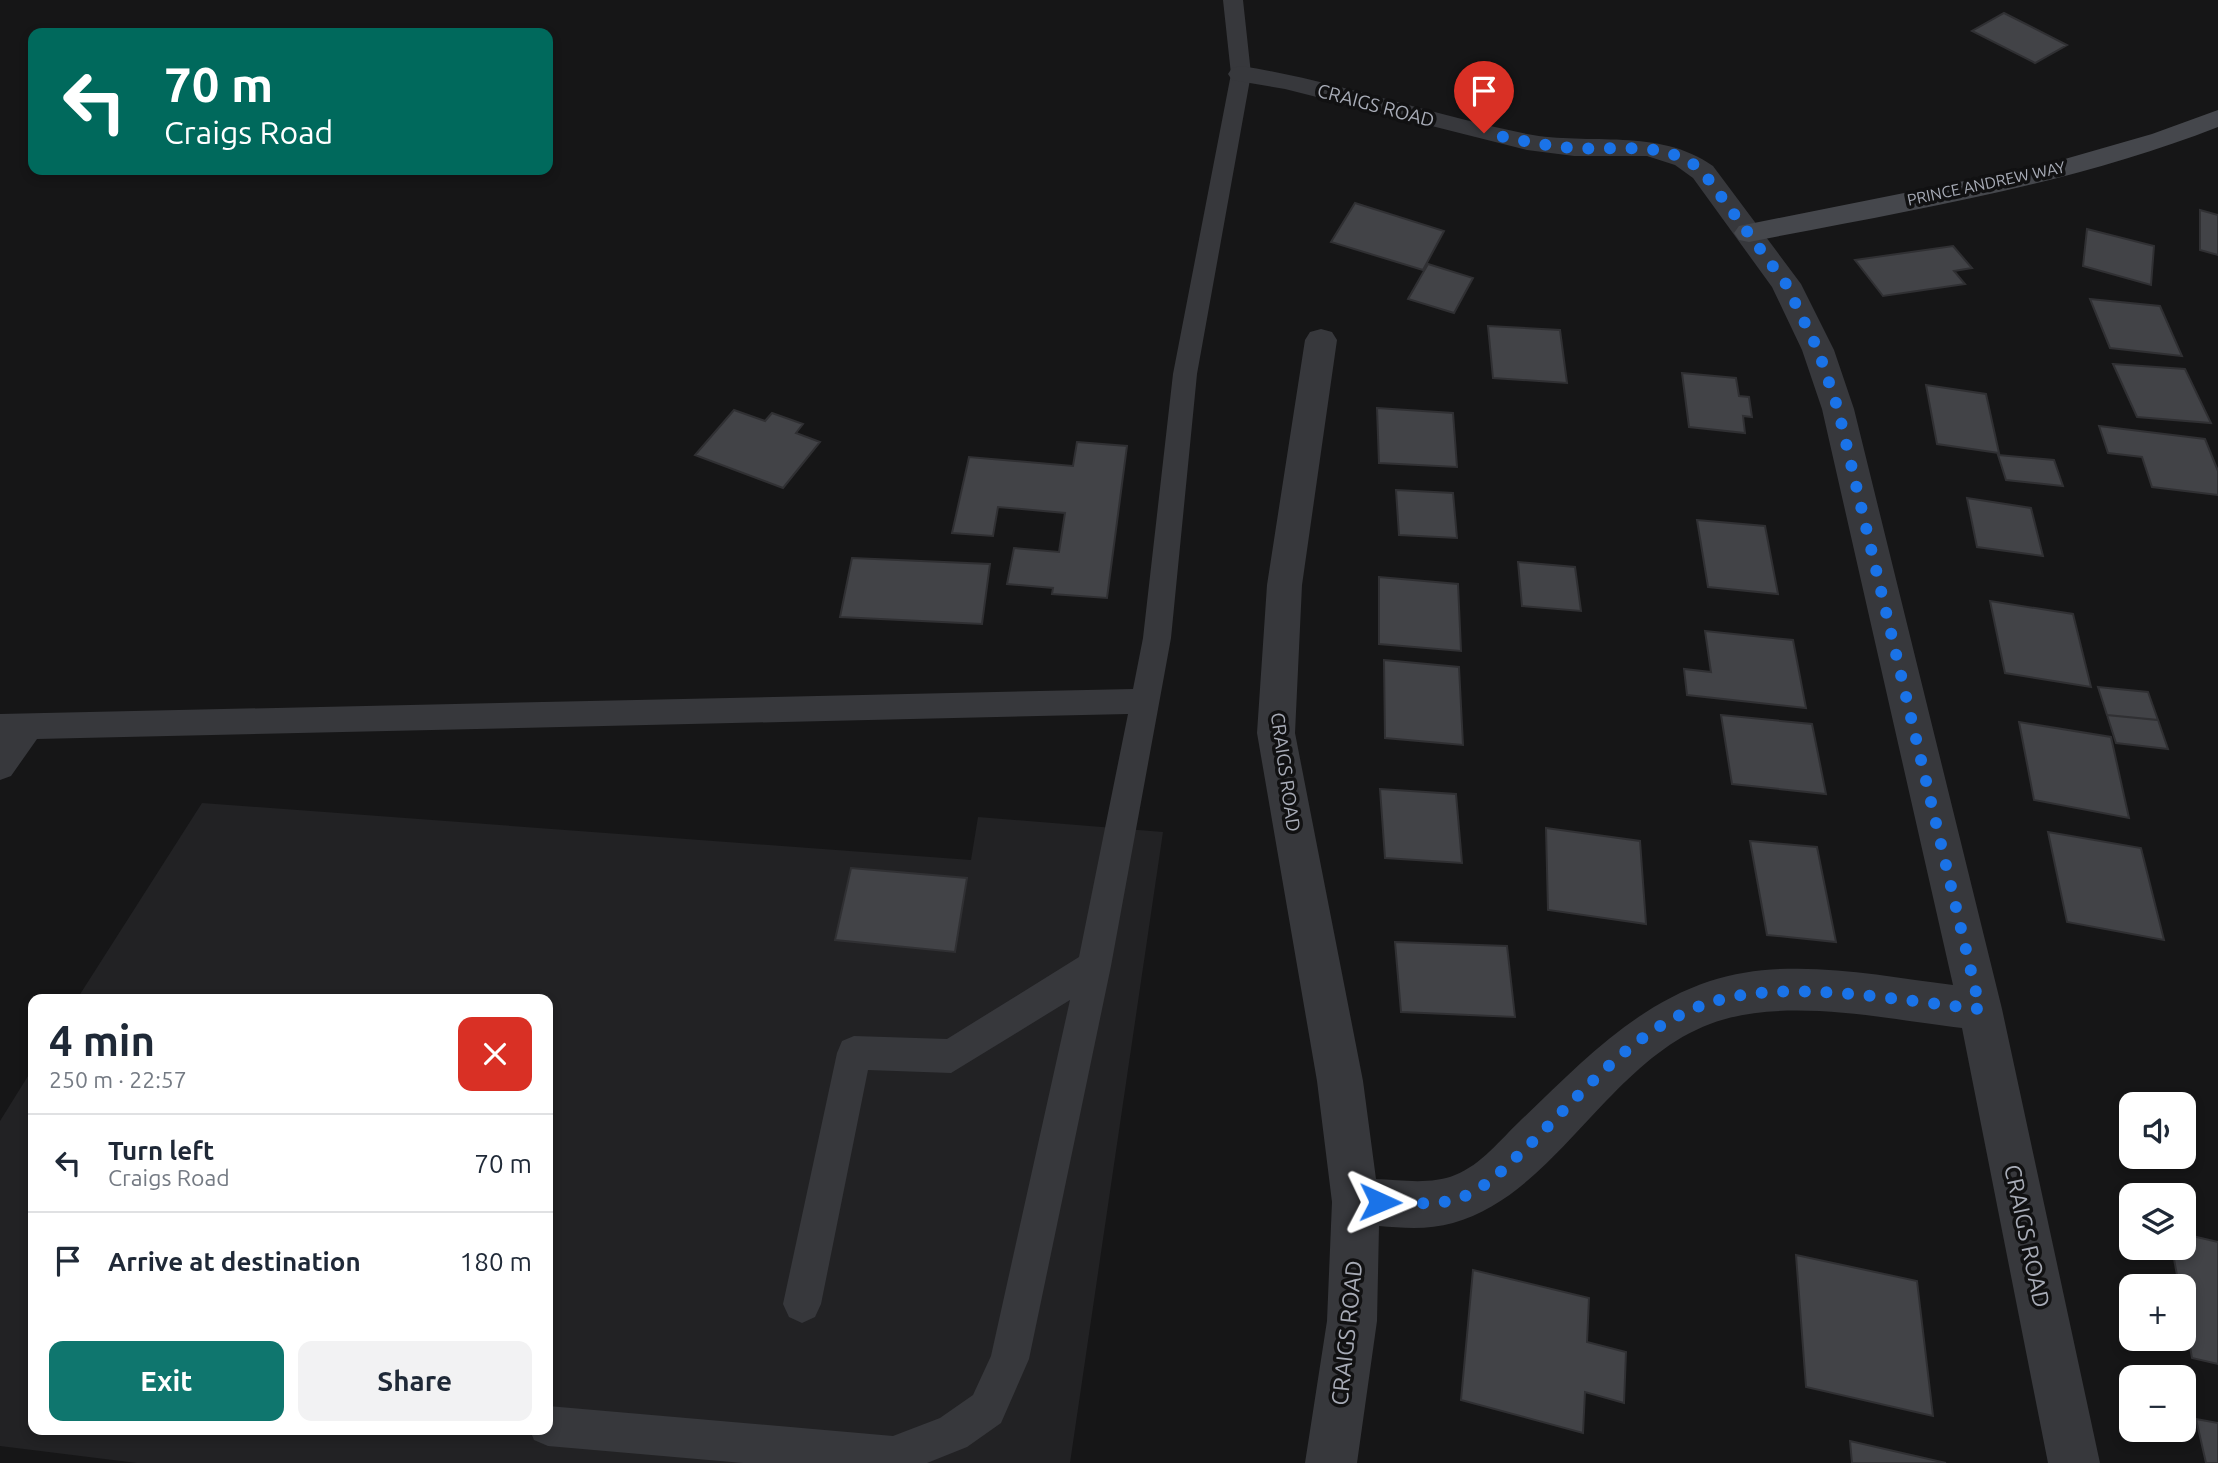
<!DOCTYPE html>
<meta charset="utf-8">
<style>
body{margin:0;font-family:Ubuntu,sans-serif;background:#f2f2f3;color:#1f2937;height:100vh;display:flex;flex-direction:column;font-size:26px;white-space:nowrap}
*{box-sizing:border-box;margin:0}
p{font-size:23px;color:#747a83}
.icon{flex:none;width:38px;height:38px;fill:none;stroke:currentColor;stroke-width:2;stroke-linecap:round;stroke-linejoin:round}
.map{position:relative;flex:1;overflow:hidden}
.details{position:absolute;left:28px;top:994px;width:525px;height:441px;display:flex;flex-direction:column;background:#fff;border-radius:14px;box-shadow:0 4px 10px #0003}
.details>*{flex:none}
.banner{position:absolute;left:28px;top:28px;width:525px;height:147px;border-radius:14px;box-shadow:0 4px 10px #0003;background:#00695c;color:#fff;overflow:hidden}
.tools{position:absolute;left:2119px;top:1092px;display:grid;gap:14px}
.tools a{display:grid;place-items:center;width:77px;height:77px;border-radius:14px;background:#fff;box-shadow:0 4px 10px #0003;font-size:35px}
.pin{position:absolute;display:grid;place-items:center;width:60px;height:60px;color:#fff;margin:-72px -30px;border-radius:50% 50% 50% 0;rotate:-45deg;box-shadow:0 0 7px #0007}
.pin .icon{rotate:45deg}
.me{position:absolute;width:77px;margin:-38px;rotate:91deg;stroke-linejoin:round;filter:drop-shadow(0 0 5px #0008)}
.turn{display:flex;align-items:center;gap:24px;height:147px;padding:0 21px;font-size:32px}
.turn .icon{width:91px;height:91px;stroke-width:2.5}
.turn b{display:block;font-size:49px;line-height:60px}
.round{display:grid;place-items:center;flex:none;width:74px;height:74px;border-radius:14px;background:#f2f2f3}
.summary{display:flex;align-items:center;justify-content:space-between;height:119px;padding:0 21px}
h1{font-size:42px;font-weight:700;line-height:52px}
.button{display:flex;gap:14px;margin-top:auto;padding:14px 21px}
.button a{flex:1;height:80px;border-radius:14px;background:#0f766e;color:#fff;font-size:28px;font-weight:700;line-height:80px;text-align:center}
.button a+a{background:#f2f2f3;color:#1f2937}
ul{padding:0;list-style:none}
li{display:flex;align-items:center;gap:21px;height:98px;padding:0 21px;border-top:2px solid #e0e1e3}
li div{flex:1}
li b{display:block;font-size:26px}
li em{font-style:normal}
.map>svg:first-child{display:block}
.built{fill:#222224}
.building{fill:#424347;stroke:#303033;stroke-width:2}
.lines{fill:none;stroke-linecap:round;stroke-linejoin:round}
.lane{fill:#37383c;fill-rule:evenodd}
.street{fill:#37383c;fill-rule:evenodd}
.secondary{fill:#45474c;fill-rule:evenodd}
.route{stroke:#1a73e8;stroke-width:12;stroke-dasharray:0 21.6}
.labels{text-anchor:middle;stroke-width:7;stroke-linejoin:round;paint-order:stroke}
.far-street-label{font-size:16px;fill:#a8acb7;stroke:#111112}
.street-label{font-size:19px;fill:#a8acb7;stroke:#111112}
.near-street-label{font-size:23px;fill:#a8acb7;stroke:#111112}
</style>
<div class="map">
<svg width="2218" height="1463" viewBox="0 0 2218 1463">
<rect width="100%" height="100%" fill="#161617"/>
<path class="built" d="M202,803L971,860L978,817L1163,832L1070,1463H137L0,1446V1121L33,1068V1430H548V999H77Z"/>
<path class="building" d="M2004,13L2067,45L2035,63L1972,31Z
M1355,203L1444,231L1423,270L1331,242Z
M2200,210L2218,215V255L2200,250Z
M2087,229L2154,246L2151,285L2083,266Z
M1953,246L1972,268L1954,271L1965,284L1883,296L1855,260Z
M1428,264L1473,278L1454,313L1408,299Z
M2090,299L2160,306L2182,356L2110,348Z
M1488,326L1560,330L1567,383L1493,378Z
M2113,364L2185,369L2211,423L2137,417Z
M1682,373L1736,378L1739,396L1749,397L1752,417L1743,416L1745,433L1689,427Z
M1926,385L1986,394L1999,453L1937,444Z
M1377,408L1453,413L1457,467L1379,463Z
M734,410L765,421L772,413L803,424L796,433L820,442L783,488L695,455Z
M2099,426L2205,439L2218,471V495L2152,487L2142,457L2108,453Z
M1077,442L1127,446L1107,598L1052,594L1053,588L1007,584L1014,548L1059,552L1065,513L998,507L993,536L952,533L969,457L1073,466Z
M1998,455L2054,460L2063,486L2006,480Z
M1396,490L1453,493L1457,538L1399,535Z
M1967,498L2031,508L2043,556L1977,547Z
M1697,520L1765,526L1778,594L1708,587Z
M852,558L990,564L982,624L840,617Z
M1518,562L1575,567L1581,611L1522,606Z
M1379,577L1458,584L1461,651L1379,644Z
M1990,601L2073,614L2091,687L2005,673Z
M1705,631L1793,640L1806,708L1687,695L1684,669L1711,672Z
M1384,660L1459,667L1463,745L1385,738Z
M2098,687L2148,692L2158,720L2107,715Z
M1721,715L1812,724L1826,794L1732,784Z
M2107,715L2158,720L2168,749L2116,743Z
M2019,722L2111,737L2129,818L2034,800Z
M1380,789L1456,794L1462,863L1385,858Z
M1546,828L1640,841L1646,924L1548,910Z
M2048,832L2141,848L2164,940L2067,922Z
M1750,841L1817,847L1836,942L1767,935Z
M851,868L967,878L955,952L835,940Z
M1395,942L1507,946L1515,1017L1401,1012Z
M2184,1234L2218,1242V1364L2192,1358L2184,1313V1286H2179L2172,1248H2184Z
M1796,1255L1917,1281L1933,1416L1806,1387Z
M1473,1270L1589,1298L1587,1342L1626,1352L1624,1403L1585,1392L1583,1433L1461,1400Z
M2196,1419L2218,1423V1463H2206Z
M1850,1441L1946,1463H1852Z"/>
<g class="lines">
<path class="lane" d="M1223,0H1243L1251,74L1197,374L1171,638L1111,966L1029,1359L1001,1423L967,1447L927,1463H743L548,1446L534,1440L530,1430H548V1406L893,1436L940,1418L973,1395L991,1356L1070,1000L951,1073L868,1070L821,1304L815,1317L802,1323L789,1317L783,1304L837,1053L842,1041L854,1036L947,1039L1079,957L1128,714L37,739L11,776L0,780V714L1133,689L1143,638L1173,374L1231,74Z"/>
<path class="street" d="M1241,66C1338,81 1431,115 1527,134C1590,146 1658,127 1713,166L1801,284L1834,350L1854,409L2002,1009L2100,1463H2048L1962,1028C1885,1019 1784,996 1710,1024C1608,1062 1556,1194 1453,1223C1429,1230 1403,1228 1379,1226L1377,1321L1357,1463H1305L1327,1321L1332,1202L1317,1081L1257,733L1267,585L1305,340L1310,332L1321,329L1332,332L1337,340L1302,585L1295,733L1363,1081L1376,1179C1401,1180 1431,1185 1455,1175C1481,1165 1501,1139 1520,1121C1578,1066 1632,1007 1710,981C1787,956 1875,975 1953,985L1822,409L1802,350L1772,287L1693,178L1675,165L1647,156H1574L1527,150L1285,89L1232,80L1228,74L1232,68Z"/>
<path class="secondary" d="M2218,110V127C2067,186 1907,211 1749,242L1739,240L1734,233L1739,226L2044,165L2152,134Z"/>
</g>
<g class="lines">
<path class="route" d="M1380,1202C1403,1203 1427,1205 1449,1201C1482,1194 1503,1169 1526,1148C1581,1095 1636,1025 1712,1002C1788,978 1900,1001 1980,1009L1838,409L1818,350L1786,284L1703,172C1668,139 1618,151 1574,148C1544,146 1514,139 1484,133"/>
</g>
<g class="labels">
<g class="far-street-label">
<text transform="translate(1986 183) rotate(-12)" y="6">PRINCE ANDREW WAY</text>
</g>
<g class="street-label">
<text transform="translate(1376 105) rotate(15)" y="7">CRAIGS ROAD</text>
<text transform="translate(1286 772) rotate(82)" y="7">CRAIGS ROAD</text>
</g>
<g class="near-street-label">
<text transform="translate(2027 1236) rotate(78)" y="8">CRAIGS ROAD</text>
<text transform="translate(1347 1333) rotate(-84)" y="8">CRAIGS ROAD</text>
</g>
</g>
</svg>
<div class="tools">
<a><svg class="icon" aria-label="sound" viewBox="0 0 24 24"><path d="M4 9h4l5-4v14l-5-4H4zM17 9q2 3 0 6"/></svg></a>
<a><svg class="icon" aria-label="layers" viewBox="0 0 24 24"><path d="M12 4l9 5-9 5-9-5zM3 14l9 5 9-5"/></svg></a>
<a>+</a>
<a>−</a>
</div>
<div class="pin" style="left:1484px;top:133px;background:#d93025"><svg class="icon" aria-label="arrive" viewBox="0 0 24 24"><path d="M6 21V4h12l-3 4 3 4H6"/></svg></div>
<svg class="me" style="left:1380px;top:1202px" viewBox="-20 -20 40 40"><path d="M0-17L14 15 0 8-14 15z" fill="#1a73e8" stroke="#fff" stroke-width="4"/></svg>
<div class="banner">
<div class="turn"><svg class="icon" aria-label="left" viewBox="0 0 24 24"><path d="M17 20v-9H6M10 6l-5 5 5 5"/></svg><div><b>70 m</b>Craigs Road</div></div>
</div>
<section class="details">
<div class="summary"><div><h1>4 min</h1><p>250 m · 22:57</p></div><a class="round" style="background:#d93025;color:#fff"><svg class="icon" aria-label="close" viewBox="0 0 24 24"><path d="M6 6l12 12M18 6L6 18"/></svg></a></div>
<ul>
<li><svg class="icon" aria-label="left" viewBox="0 0 24 24"><path d="M17 20v-9H6M10 6l-5 5 5 5"/></svg><div><b>Turn left</b><p>Craigs Road</p></div><em>70 m</em></li>
<li><svg class="icon" aria-label="arrive" viewBox="0 0 24 24"><path d="M6 21V4h12l-3 4 3 4H6"/></svg><div><b>Arrive at destination</b></div><em>180 m</em></li>
</ul>
<div class="button"><a>Exit</a><a>Share</a></div>
</section>
</div>
